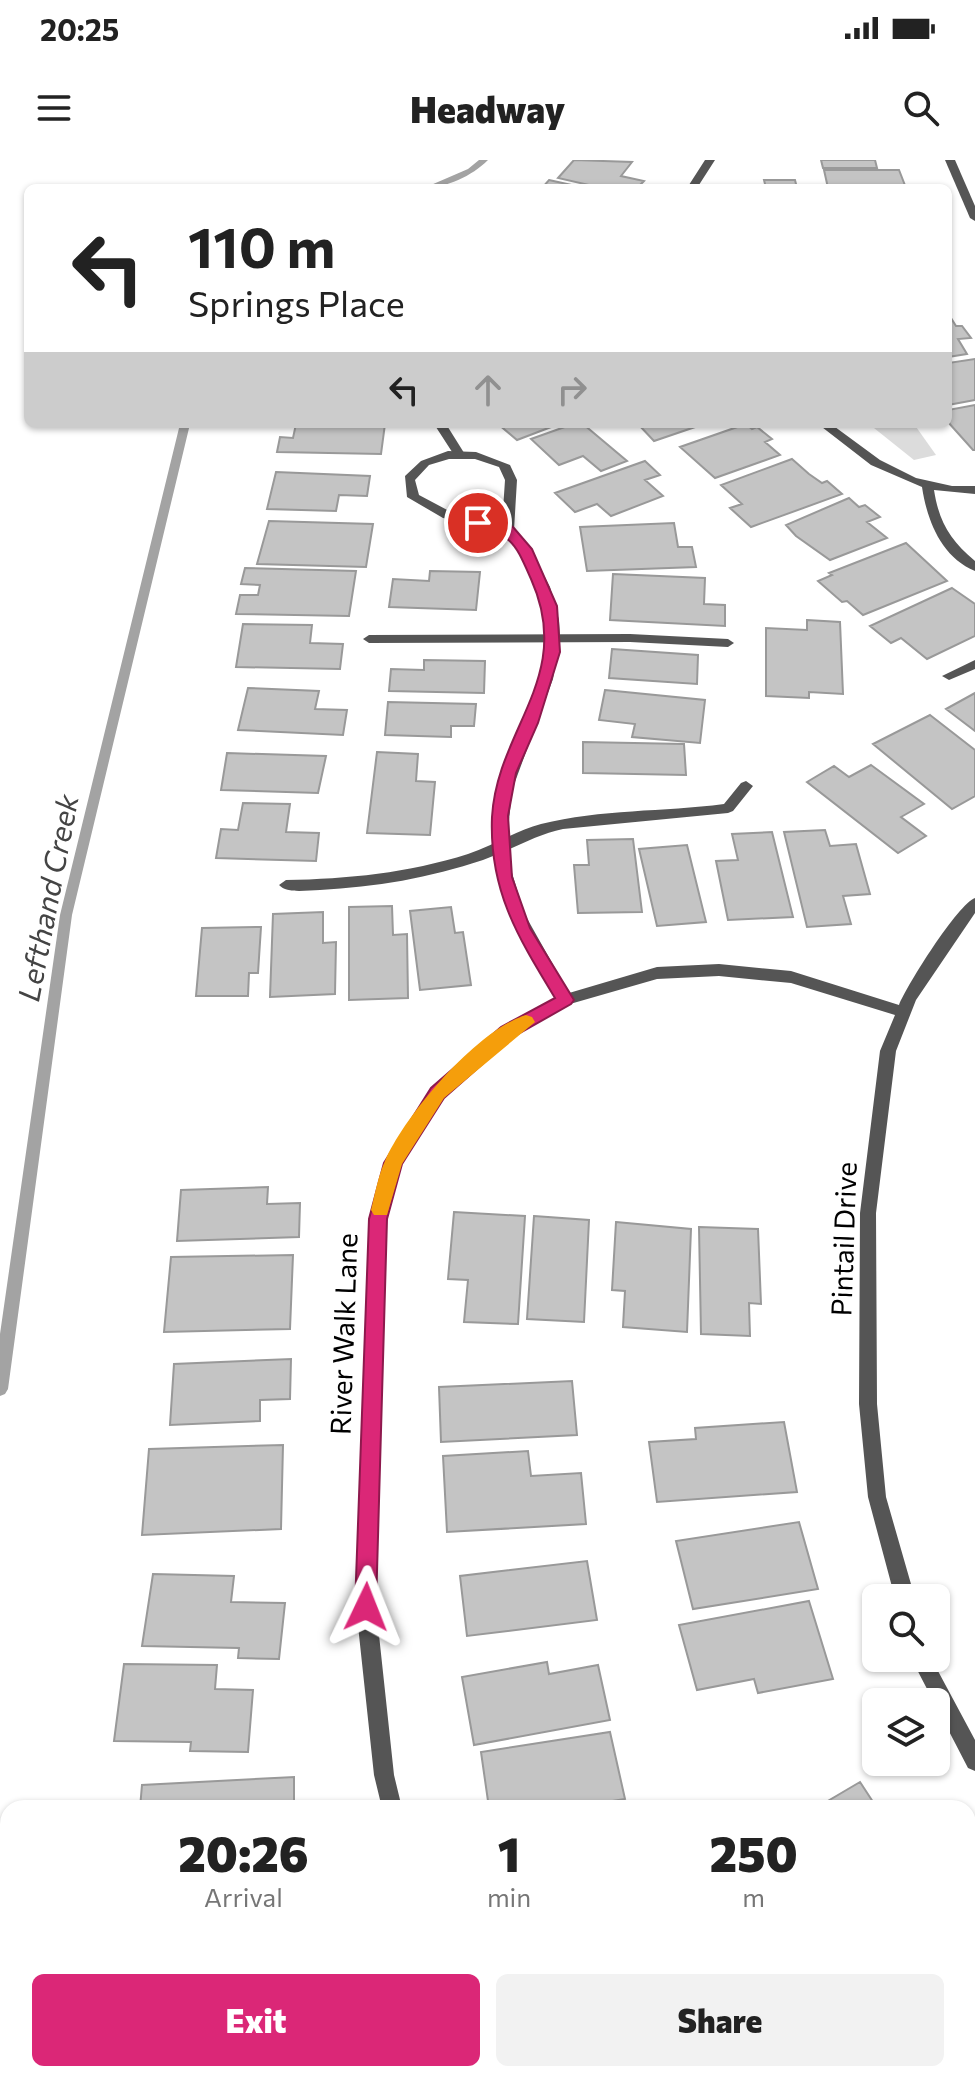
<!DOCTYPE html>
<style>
body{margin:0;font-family:Commissioner,sans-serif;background:#f2f2f2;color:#222;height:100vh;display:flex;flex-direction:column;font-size:30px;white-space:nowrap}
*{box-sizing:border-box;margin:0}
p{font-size:26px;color:#767676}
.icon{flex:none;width:44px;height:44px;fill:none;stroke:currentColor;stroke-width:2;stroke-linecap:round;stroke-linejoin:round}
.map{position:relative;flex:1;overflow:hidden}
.side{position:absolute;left:0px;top:1640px;width:976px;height:282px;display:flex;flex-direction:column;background:#fff;border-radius:24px 24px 0 0;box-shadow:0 2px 6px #0004}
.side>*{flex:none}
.hud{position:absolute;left:24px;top:24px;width:928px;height:244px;border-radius:12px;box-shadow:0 2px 6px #0004;background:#fff;color:#222;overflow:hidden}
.tools{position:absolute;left:862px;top:1424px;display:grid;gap:16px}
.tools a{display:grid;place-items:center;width:88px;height:88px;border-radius:12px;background:#fff;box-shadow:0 2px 6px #0004;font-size:40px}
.pin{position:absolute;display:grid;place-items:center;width:68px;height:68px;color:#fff;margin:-34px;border:4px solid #fff;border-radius:50%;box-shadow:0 2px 8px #0007}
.me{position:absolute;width:88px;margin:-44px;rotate:2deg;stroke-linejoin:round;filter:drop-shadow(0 0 6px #0008)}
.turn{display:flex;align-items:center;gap:28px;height:168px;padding:0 32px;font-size:36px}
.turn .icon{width:104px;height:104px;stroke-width:2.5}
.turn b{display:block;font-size:56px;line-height:68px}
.lanes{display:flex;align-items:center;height:76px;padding:0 32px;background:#0003;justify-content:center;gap:40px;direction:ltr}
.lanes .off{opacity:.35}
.eta{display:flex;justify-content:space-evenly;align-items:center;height:136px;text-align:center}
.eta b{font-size:48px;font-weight:800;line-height:56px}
.action{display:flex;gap:16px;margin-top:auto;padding:16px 32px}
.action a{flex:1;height:92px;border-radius:12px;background:#db2777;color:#fff;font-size:32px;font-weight:800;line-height:92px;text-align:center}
.action a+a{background:#f2f2f2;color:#222}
.status{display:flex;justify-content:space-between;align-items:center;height:56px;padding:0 40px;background:#fff;direction:ltr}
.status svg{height:22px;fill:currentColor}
header{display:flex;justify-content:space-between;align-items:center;height:104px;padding:0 32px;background:#fff;font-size:36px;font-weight:800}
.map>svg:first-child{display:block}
.green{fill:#dcdcdc}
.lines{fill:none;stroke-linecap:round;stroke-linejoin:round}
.stream{fill:#a3a3a3;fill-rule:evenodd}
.building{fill:#c4c4c4;stroke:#999;stroke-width:2}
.service{fill:#555;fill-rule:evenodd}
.minor{fill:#555;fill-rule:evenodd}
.tertiary{fill:#555;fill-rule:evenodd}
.route{fill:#db2777;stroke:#8e194d;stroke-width:2}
.slow{fill:#f59e0b}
.labels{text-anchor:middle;stroke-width:7;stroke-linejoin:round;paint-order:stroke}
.street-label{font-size:28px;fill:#000;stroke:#fff}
.water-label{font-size:30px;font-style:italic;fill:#444;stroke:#fff}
</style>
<div class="status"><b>20:25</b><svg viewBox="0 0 49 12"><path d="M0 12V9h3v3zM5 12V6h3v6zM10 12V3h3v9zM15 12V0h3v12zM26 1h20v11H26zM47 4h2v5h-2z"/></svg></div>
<header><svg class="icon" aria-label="menu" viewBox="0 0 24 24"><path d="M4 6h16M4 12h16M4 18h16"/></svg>Headway<svg class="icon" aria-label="search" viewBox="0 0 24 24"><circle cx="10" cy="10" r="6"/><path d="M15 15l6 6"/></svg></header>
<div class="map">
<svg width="975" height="1921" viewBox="0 0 975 1921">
<rect width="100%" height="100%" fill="#fff"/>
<path class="green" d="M869,264H914L936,295L914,300Z"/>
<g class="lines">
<path class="stream" d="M479,0H488C472,16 446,28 424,28L468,9Z
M180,264H190L72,755L8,1229L5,1234L0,1236V1174L60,755Z"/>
</g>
<path class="building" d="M574,0L632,2L621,16L644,21L637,28H602L558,18Z
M821,0H875L877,8H823Z
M824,10H899L906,28H828Z
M549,20L585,28H542Z
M764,20H795L797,28H766Z
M951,158L956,166H962L971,178L958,179L967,194L948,197V159Z
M975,199V240L948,245V203Z
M975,245V290H973L948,262V250Z
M296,264H385L381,294L277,292L280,277L293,278Z
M498,264H559L517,280Z
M573,264H583L627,301L601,311L583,296L559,305L531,279Z
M638,264H704L654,281Z
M746,264L752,269L757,267L772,279L765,282L780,295L715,318L680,287Z
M792,299L809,314L822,323L827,321L842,334L751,367L730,348L742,344L721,325Z
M645,301L660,315L645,320L663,336L611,356L597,344L575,352L555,333Z
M276,312L370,316L367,336L339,335L336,351L267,349Z
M849,338L859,347L865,345L880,357L867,362L887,378L830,400L796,376L786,365Z
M269,361L373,364L366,407L257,404Z
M674,363L678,387H692L696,407L587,411L580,367Z
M906,383L947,421L863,455L847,441L842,442L818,421L832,415L829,413Z
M245,408L356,411L349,456L236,454L240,435H258L260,425L241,424Z
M430,411L480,412L476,450L389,447L393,419L429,421Z
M613,414L705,418L704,444L725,445V466L610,460Z
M952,428L975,444V476L927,499L901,478L891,483L870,466Z
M807,460L840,462L843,534L809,532V538L766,536V468L807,470Z
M243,464L312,465L310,483L343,484L340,509L236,507Z
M612,489L698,495L697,524L609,518Z
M424,500L485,501L484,533L389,531L391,509L424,510Z
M248,528L319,531L315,549L347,550L343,575L238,570Z
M605,530L705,540L700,583L632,577L635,564L599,560Z
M975,533V571L946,549Z
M388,542L476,544L474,566H451V577L385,575Z
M930,555L975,590V636L952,649L873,584Z
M583,582L684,584L686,615L583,613Z
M377,592L418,594L416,621L435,622L430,675L367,673Z
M227,593L326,596L318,633L221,630Z
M871,605L924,644L901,657L926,676L898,693L807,622L834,606L849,617Z
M243,643L290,644L286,672L319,673L316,701L216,698L221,669L238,670Z
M825,670L830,686L856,684L870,734L843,736L851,764L807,767L784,672Z
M772,672L793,757L728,760L716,701L738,700L732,674Z
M633,679L642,752L578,753L574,705H589L587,680Z
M687,685L706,762L657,766L639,689Z
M392,746L393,775L407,774L408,838L349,840V747Z
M451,747L455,773L463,772L471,825L420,830L410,751Z
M323,752V783L336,782L335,834L270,837L273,754Z
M261,767L258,813H249L248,836H196L202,768Z
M268,1027L267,1044L300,1043L299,1077L177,1081L181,1030Z
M454,1052L525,1056L518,1164L464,1162L468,1120L448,1119Z
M534,1056L589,1060L584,1162L527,1159Z
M616,1062L691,1069L687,1172L623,1167L625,1131L612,1130Z
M699,1067L758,1069L761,1144L749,1143L750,1176L701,1174Z
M293,1095L290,1169L164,1172L171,1097Z
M291,1199L290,1239L260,1240V1261L170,1265L174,1204Z
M572,1221L577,1275L441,1282L439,1227Z
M784,1262L797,1332L657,1342L649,1282L696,1279L695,1268Z
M283,1285L281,1369L142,1375L149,1289Z
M528,1291L531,1316L581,1313L586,1364L447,1372L443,1296Z
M799,1362L818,1429L693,1449L676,1381Z
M587,1401L597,1460L467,1476L460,1416Z
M153,1414L234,1416L231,1442L285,1443L279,1499L238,1498L239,1488L142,1486Z
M809,1441L833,1519L758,1533L754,1519L697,1530L679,1465Z
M547,1502L549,1514L598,1505L610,1560L474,1585L462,1517Z
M124,1504L217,1505L215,1529L253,1530L248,1592L190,1591L191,1582L114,1581Z
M610,1572L625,1639L568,1648H489L481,1592Z
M294,1617V1648H140L142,1625Z
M860,1622L877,1648H816Z
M63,1914H138L137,1921H62Z
M150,1914H239L238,1921H150Z
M267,1914H347L346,1921H267Z
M621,1914H674L664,1921H625Z"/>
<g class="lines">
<path class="service" d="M434,264H446L466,296L464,298H456Z
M630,474L728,479L734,483L728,487L630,482L369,483L363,479L369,475Z
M975,500V509L949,520L942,516Z
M746,621L753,626L733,651L728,653L563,669C535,675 511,690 483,700C430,718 375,727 320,730C307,730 287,734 279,725L286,720C348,719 408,713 468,694C493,686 517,670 541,664C601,649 663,652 724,644L741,623Z"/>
<path class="minor" d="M705,0H715L697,28H687Z
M818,264H831L880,300L916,318L952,326H975V334L934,330C939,362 950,380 975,401V411C941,397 927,360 922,327L871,305Z
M448,291L476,292L510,305L517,320L514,370L534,396L550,427L559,460L560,477L553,519L512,630L507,681L510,706L524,753L569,833L657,807L719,804L791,811L899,845C907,825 958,744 975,738V753L916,840L896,891L876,1053L877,1244L886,1337L915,1438H895L868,1337L859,1244L860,1053L880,891L895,855L791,823L719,816L657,819L570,844L512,876L443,937L402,1004L386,1059L376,1447L394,1615L402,1648H382L374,1615L356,1447L370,1059L386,1003L431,929L502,868L556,838C526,790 495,740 493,682C488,559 609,501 504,373L443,358L407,337L405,316L421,301ZM449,299H475L499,307L505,320L502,365L451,352L419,335L415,320L429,305Z
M911,1498H931L975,1580V1611L968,1608Z
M975,1861V1885L968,1888V1864Z
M483,1914H505L508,1921H486Z
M900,1914H928L925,1921H897Z"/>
<path class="tertiary" d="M945,0H955L975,46V61L970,58Z"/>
</g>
<path class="route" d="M478,359L513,367L532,389L557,446L560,492L538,563L516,613L508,656L512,717L530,768L574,840L571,844L513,877L444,938L402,1004L387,1059L376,1447L373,1454L366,1457L358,1454L355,1447L369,1059L384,1003L431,928L501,867L555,838C518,777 489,731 492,657C497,568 575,517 531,419C514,381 513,376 473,366L471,363Z"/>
<path class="slow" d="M526,855L532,857L535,862L444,938L402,1004L387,1055H374L371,1050C375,1034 378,1016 385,1001C405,955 477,870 526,855Z"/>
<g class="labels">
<g class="street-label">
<text transform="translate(844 1079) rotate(-88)" y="10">Pintail Drive</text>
<text transform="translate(344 1174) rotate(-88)" y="10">River Walk Lane</text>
</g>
<g class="water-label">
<text transform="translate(49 738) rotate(-79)" y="10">Lefthand Creek</text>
</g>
</g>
</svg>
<div class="tools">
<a><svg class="icon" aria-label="search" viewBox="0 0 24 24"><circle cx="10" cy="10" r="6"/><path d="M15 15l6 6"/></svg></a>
<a><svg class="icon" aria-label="layers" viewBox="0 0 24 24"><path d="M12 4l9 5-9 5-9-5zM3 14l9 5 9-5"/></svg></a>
</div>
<div class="pin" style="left:478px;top:363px;background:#d93025"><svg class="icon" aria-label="arrive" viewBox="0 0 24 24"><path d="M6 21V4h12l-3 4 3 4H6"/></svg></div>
<svg class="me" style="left:366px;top:1447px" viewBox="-20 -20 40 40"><path d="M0-17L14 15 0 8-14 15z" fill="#db2777" stroke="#fff" stroke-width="4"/></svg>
<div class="hud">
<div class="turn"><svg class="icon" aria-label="left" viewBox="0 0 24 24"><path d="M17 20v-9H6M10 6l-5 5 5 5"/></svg><div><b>110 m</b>Springs Place</div></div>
<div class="lanes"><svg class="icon" aria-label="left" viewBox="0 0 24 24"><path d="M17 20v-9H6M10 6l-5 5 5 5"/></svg><svg class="icon off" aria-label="ahead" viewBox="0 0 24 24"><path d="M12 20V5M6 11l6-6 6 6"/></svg><svg class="icon off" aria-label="right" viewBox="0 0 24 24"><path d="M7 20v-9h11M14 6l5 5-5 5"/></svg></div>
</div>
<section class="side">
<div class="eta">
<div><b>20:26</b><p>Arrival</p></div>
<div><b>1</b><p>min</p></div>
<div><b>250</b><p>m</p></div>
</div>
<div class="action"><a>Exit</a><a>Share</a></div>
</section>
</div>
